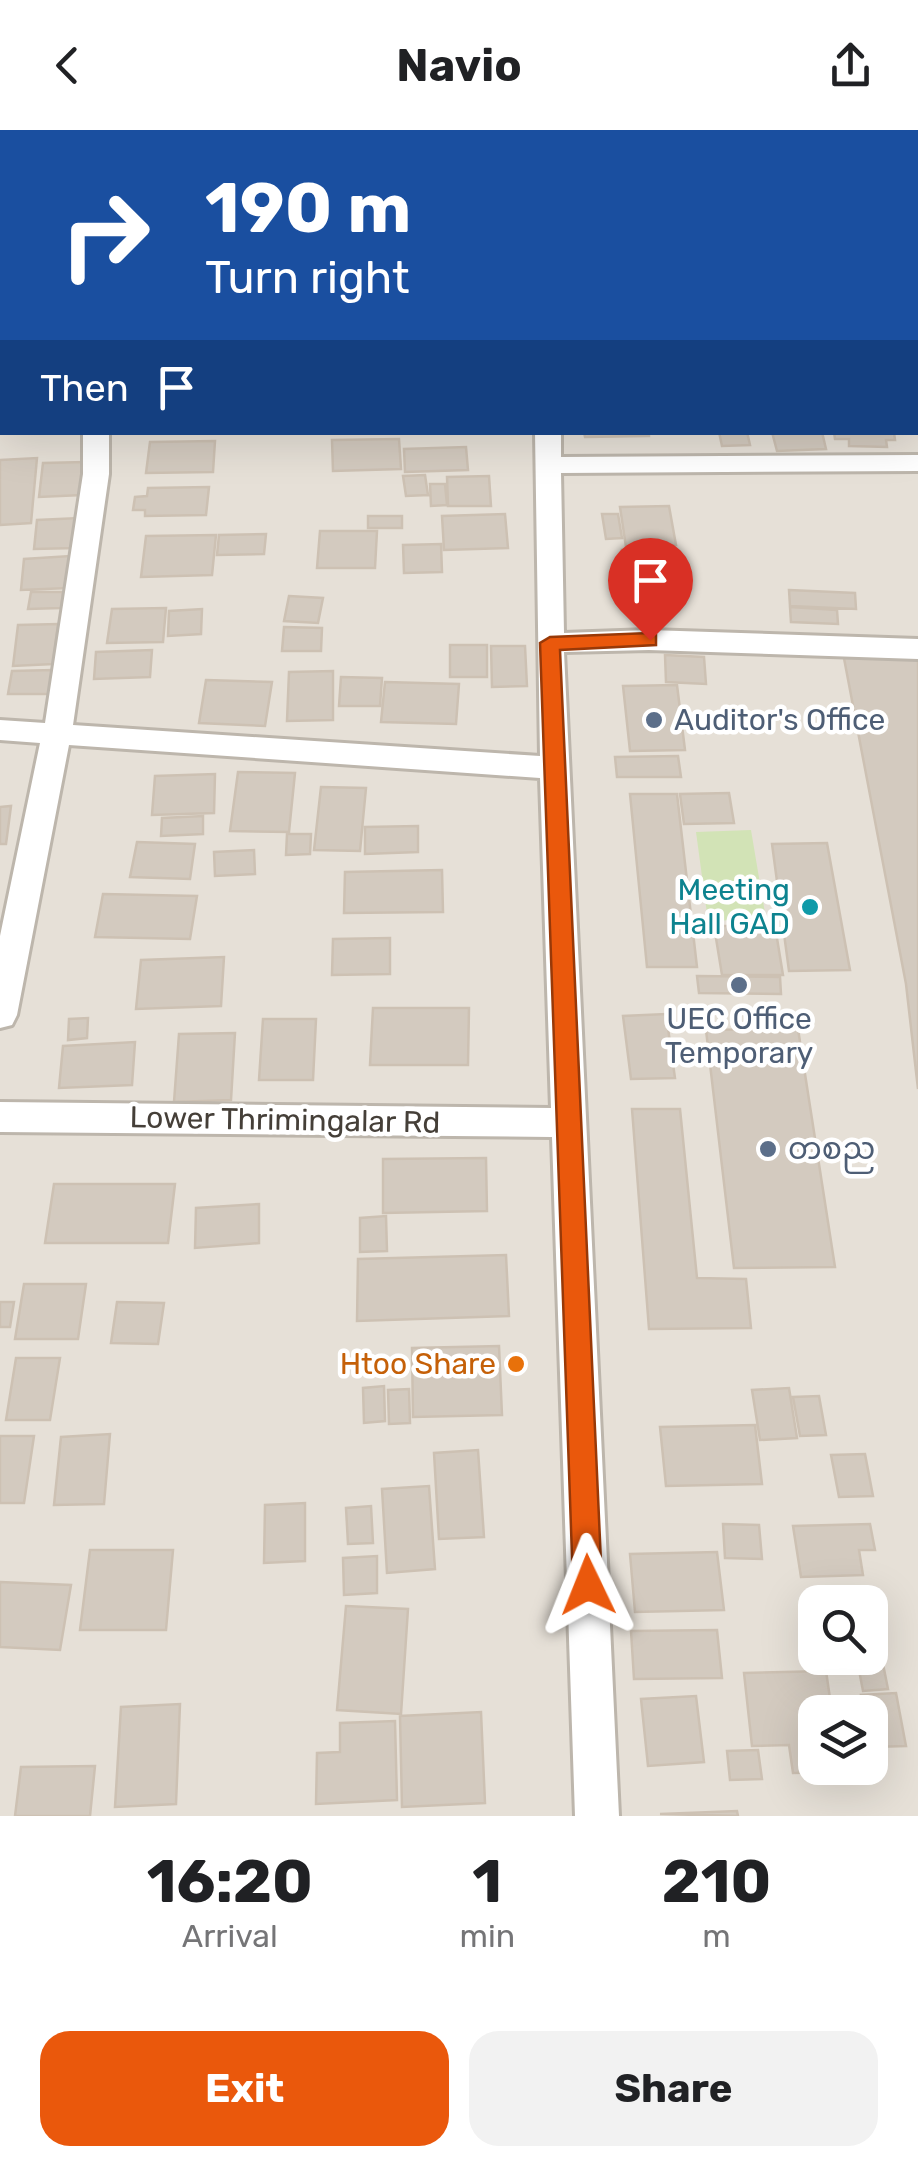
<!DOCTYPE html>
<meta charset="utf-8">
<style>
body{margin:0;font-family:Rubik,"Noto Sans Myanmar",sans-serif;background:#f2f2f2;color:#202124;height:100vh;display:flex;flex-direction:column;font-size:38px;white-space:nowrap}
*{box-sizing:border-box;margin:0}
p{font-size:32px;color:#757577}
.icon{flex:none;width:55px;height:55px;fill:none;stroke:currentColor;stroke-width:2;stroke-linecap:round;stroke-linejoin:round}
.map{position:relative;height:1686px;overflow:hidden}
.panel{display:flex;flex-direction:column;background:#fff;flex:1}
.panel>*{flex:none}
.hud{position:absolute;left:0px;top:0px;width:920px;height:305px;box-shadow:0 10px 40px #0002;background:#1a4fa0;color:#fff;overflow:hidden}
.buttons{position:absolute;left:798px;top:1455px;display:grid;gap:20px}
.buttons a{display:grid;place-items:center;width:90px;height:90px;border-radius:20px;background:#fff;box-shadow:0 10px 40px #0002;font-size:50px}
.pin{position:absolute;display:grid;place-items:center;width:85px;height:85px;color:#fff;margin:-102px -42px;border-radius:50% 50% 50% 0;rotate:-45deg;box-shadow:0 0 10px #0007}
.pin .icon{rotate:45deg}
.me{position:absolute;width:110px;margin:-55px;rotate:358deg;stroke-linejoin:round;filter:drop-shadow(0 0 8px #0008)}
.turn{display:flex;align-items:center;gap:35px;height:210px;padding:0 40px;font-size:45px}
.turn .icon{width:130px;height:130px;stroke-width:2.5}
.turn b{display:block;font-size:70px;line-height:85px}
.then{display:flex;align-items:center;height:95px;padding:0 40px;background:#0003;gap:20px;font-size:38px}
.eta{display:flex;justify-content:space-evenly;align-items:center;height:170px;text-align:center}
.eta b{font-size:60px;font-weight:700;line-height:70px}
.primary-button{display:flex;gap:20px;margin-top:auto;padding:20px 40px}
.primary-button a{flex:1;height:115px;border-radius:30px;background:#ea580c;color:#fff;font-size:40px;font-weight:700;line-height:115px;text-align:center}
.primary-button a+a{background:#f2f2f2;color:#202124}
header{display:flex;justify-content:space-between;align-items:center;height:130px;padding:0 40px;background:#fff;font-size:45px;font-weight:700}
.map>svg:first-child{display:block}
.residential{fill:#e6e0d7;fill-rule:evenodd}
.green{fill:#d2e3b6}
.building{fill:#d3cabf;stroke:#cdc1b3;stroke-width:2.5}
.lines{fill:none;stroke-linecap:round;stroke-linejoin:round}
.minor-casing{stroke:#bdb6ac;stroke-width:6}
.minor{fill:#fff;fill-rule:evenodd}
.route{fill:#ea580c;stroke:#983908;stroke-width:2.5}
.service-dot{fill:#5c6f8a;stroke:#fff;stroke-width:4}
.culture-dot{fill:#0f9aa8;stroke:#fff;stroke-width:4}
.food-dot{fill:#e8710a;stroke:#fff;stroke-width:4}
.labels{text-anchor:middle;stroke-width:9;stroke-linejoin:round;paint-order:stroke}
.service-label{font-size:30px;fill:#4e5e75;stroke:#fff;text-anchor:start}
.culture-label{font-size:30px;fill:#0d838f;stroke:#fff;text-anchor:end}
.street-label{font-size:30px;fill:#453f38;stroke:#fff}
.food-label{font-size:30px;fill:#c56008;stroke:#fff;text-anchor:end}
</style>
<header><svg class="icon" aria-label="back" viewBox="0 0 24 24"><path d="M15 5l-7 7 7 7"/></svg>Navio<svg class="icon" aria-label="share" viewBox="0 0 24 24"><path d="M12 15V3M7 8l5-5 5 5M5 13v7h14v-7"/></svg></header>
<div class="map">
<svg width="918" height="1686" viewBox="0 0 918 1686">
<rect width="100%" height="100%" fill="#f3efe9"/>
<path class="residential" d="M0,0H918V1686H0ZM2,2H918V302H2ZM815,1472H870V1528H815ZM815,1582H870V1638H815Z"/>
<path class="green" d="M751,700L766,789L708,791L696,702Z"/>
<path class="building" d="M584,302H649V306L585,307Z
M719,302H747L750,315L722,316Z
M772,302H822L826,319L777,321Z
M834,302H894L895,310H886L887,317L849,316V309H835Z
M399,309L401,339L333,341L332,310Z
M215,311L213,342L146,343L150,312Z
M466,317L468,340L405,342L404,319Z
M37,328L31,393L0,395V330Z
M85,332L82,365L39,367L43,333Z
M425,345L428,365L406,366L403,346Z
M489,346L491,376H448L447,347Z
M430,354H445L447,375L431,376Z
M209,357L206,385L145,386V380H133L135,367L147,366L148,358Z
M669,376L676,415L626,417L620,377Z
M505,384L508,418L444,420L442,386Z
M602,384H618L622,408L606,409Z
M368,386H402V398H368Z
M79,388L76,418L34,419L37,390Z
M320,401H377L375,438H317Z
M266,404L264,424L217,425L219,405Z
M216,405L212,445L141,447L146,406Z
M441,414L442,442L404,443L403,415Z
M661,418L666,441L626,442L622,420Z
M70,426L68,458L21,460L24,429Z
M789,460L855,463L856,479L790,476Z
M31,462H63L61,478L28,479Z
M289,466L323,468L318,493L284,491Z
M790,477L837,480L838,494L791,492Z
M166,478L163,512L107,513L112,479Z
M202,479L201,504L168,506L169,481Z
M58,494L53,534L13,536L18,495Z
M284,497L322,498L321,521H282Z
M450,515H487V547H450Z
M491,516H525L527,556L492,557Z
M152,520L150,547L94,549L96,522Z
M843,523L918,525V959L906,854Z
M665,525L704,527L706,554L666,552Z
M53,540L50,564H8L12,541Z
M333,541V590L287,591L289,542Z
M341,547L382,548L380,576H339Z
M206,550L272,552L265,596L199,593Z
M385,552L459,554L456,594L381,592Z
M677,555L685,620L630,621L623,556Z
M678,626L681,647H617L615,627Z
M238,642L295,643L289,702L230,701Z
M215,644L214,683L152,685L155,646Z
M321,657L366,658L360,721L314,720Z
M729,663L734,693L684,694L680,664Z
M630,664H677L697,837H647Z
M11,676L6,714H0V677Z
M203,686V704L161,706L162,688Z
M418,696V722L365,724V697Z
M287,704H311L310,724L286,725Z
M137,712L195,714L190,749L130,747Z
M827,713L850,840L789,841L772,714Z
M254,720L255,744L215,746L214,722Z
M442,740L443,782L344,783L345,742Z
M103,764L197,766L190,809L95,807Z
M714,796H775L783,845H722Z
M390,808V844L332,845L333,809Z
M224,827L221,876L136,879L141,830Z
M697,846L780,847L781,864L699,863Z
M373,878H469L468,935H370Z
M666,884L675,948L631,949L623,886Z
M88,888L87,908L68,910L69,889Z
M263,889H316L313,950H259Z
M798,899L835,1137L734,1138L706,900Z
M235,903L231,970L174,972L179,904Z
M135,912L132,955L59,958L63,916Z
M632,979H680L697,1148L746,1149L751,1198L649,1199Z
M486,1028L487,1081L383,1083V1029Z
M54,1054H175L168,1113H45Z
M259,1074V1113L195,1118L196,1078Z
M386,1086L387,1121L360,1122V1088Z
M506,1125L509,1186L357,1191L358,1129Z
M24,1154H86L78,1209H15Z
M0,1172H14L10,1197H0Z
M117,1172L164,1173L158,1214L111,1213Z
M499,1216L502,1285L413,1287L412,1218Z
M16,1228H60L50,1290H6Z
M384,1256L385,1291L364,1293L363,1258Z
M789,1258L797,1308L760,1310L752,1260Z
M409,1259L410,1293L389,1294L388,1260Z
M819,1266L826,1305L800,1306L793,1267Z
M755,1295L762,1354L666,1356L660,1297Z
M110,1304L104,1374L54,1375L61,1307Z
M0,1306H34L24,1373H0Z
M478,1320L484,1407L439,1409L434,1323Z
M865,1324L873,1366L839,1367L831,1325Z
M429,1356L435,1439L387,1443L382,1359Z
M305,1373V1431L264,1433L265,1375Z
M371,1376L373,1413L348,1414L346,1378Z
M723,1394L759,1395L762,1429L725,1428Z
M870,1394L875,1420H859L863,1445L801,1447L793,1396Z
M90,1420H173L166,1500H80Z
M717,1422L724,1480L635,1482L630,1424Z
M377,1426V1463L344,1465L343,1428Z
M0,1452L71,1455L60,1520L0,1517Z
M346,1476L408,1479L401,1584L337,1580Z
M717,1500L722,1548L634,1549L631,1501Z
M883,1534L888,1559L863,1561L858,1535Z
M826,1541L832,1582H815V1638H840L841,1642L793,1643L789,1615L752,1616L744,1543Z
M896,1563L906,1616L871,1617L870,1582H864L861,1565Z
M696,1566L704,1632L648,1636L641,1569Z
M180,1574L176,1674L115,1677L121,1577Z
M481,1582L485,1673L402,1677L400,1586Z
M395,1591L397,1670L316,1674L317,1623L340,1622V1593Z
M758,1620L762,1649L730,1650L727,1621Z
M95,1636L90,1686H15L21,1637Z
M737,1681L738,1686L660,1684Z"/>
<g class="lines">
<defs>
<path id="minor" d="M85,0H107V2H86Z
M534,0H556V2H535Z
M800,0H822L823,2H802Z
M83,302H109V344L73,595L540,626L535,302H561V327L918,325V341L561,343L564,503L649,500L918,509V529L649,520L564,522L619,1686H575L552,1007L0,1002V972L551,978L540,648L69,615L17,885L12,895L0,898V806L40,613L0,610V590L45,593L83,344Z"/>
</defs>
<use href="#minor" class="minor-casing"/>
<use href="#minor" class="minor"/>
</g>
<path class="route" d="M650,503L656,505V515L560,520L602,1455L598,1465L588,1469L577,1465L573,1455L540,513L550,507Z"/>
<g class="service-dot">
<circle cx="654" cy="590" r="10"/>
<circle cx="739" cy="855" r="10"/>
<circle cx="768" cy="1019" r="10"/>
</g>
<circle class="culture-dot" cx="810" cy="777" r="10"/>
<circle class="food-dot" cx="516" cy="1234" r="10"/>
<g class="labels">
<g class="service-label">
<text x="674" y="600">Auditor's Office</text>
<text x="739" y="899" text-anchor="middle">UEC Office<tspan x="739" dy="34">Temporary</tspan></text>
<text x="788" y="1029">တစည</text>
</g>
<g class="culture-label">
<text x="790" y="770">Meeting<tspan x="790" dy="34">Hall GAD</tspan></text>
</g>
<g class="street-label">
<text transform="translate(285 990) rotate(1)" y="10">Lower Thrimingalar Rd</text>
</g>
<g class="food-label">
<text x="496" y="1244">Htoo Share</text>
</g>
</g>
</svg>
<div class="buttons">
<a><svg class="icon" aria-label="search" viewBox="0 0 24 24"><circle cx="10" cy="10" r="6"/><path d="M15 15l6 6"/></svg></a>
<a><svg class="icon" aria-label="layers" viewBox="0 0 24 24"><path d="M12 4l9 5-9 5-9-5zM3 14l9 5 9-5"/></svg></a>
</div>
<div class="pin" style="left:650px;top:510px;background:#d93025"><svg class="icon" aria-label="arrive" viewBox="0 0 24 24"><path d="M6 21V4h12l-3 4 3 4H6"/></svg></div>
<svg class="me" style="left:588px;top:1455px" viewBox="-20 -20 40 40"><path d="M0-17L14 15 0 8-14 15z" fill="#ea580c" stroke="#fff" stroke-width="4"/></svg>
<div class="hud">
<div class="turn"><svg class="icon" aria-label="right" viewBox="0 0 24 24"><path d="M7 20v-9h11M14 6l5 5-5 5"/></svg><div><b>190 m</b>Turn right</div></div>
<div class="then">Then<svg class="icon" aria-label="arrive" viewBox="0 0 24 24"><path d="M6 21V4h12l-3 4 3 4H6"/></svg></div>
</div>
</div>
<section class="panel">
<div class="eta">
<div><b>16:20</b><p>Arrival</p></div>
<div><b>1</b><p>min</p></div>
<div><b>210</b><p>m</p></div>
</div>
<div class="primary-button"><a>Exit</a><a>Share</a></div>
</section>
